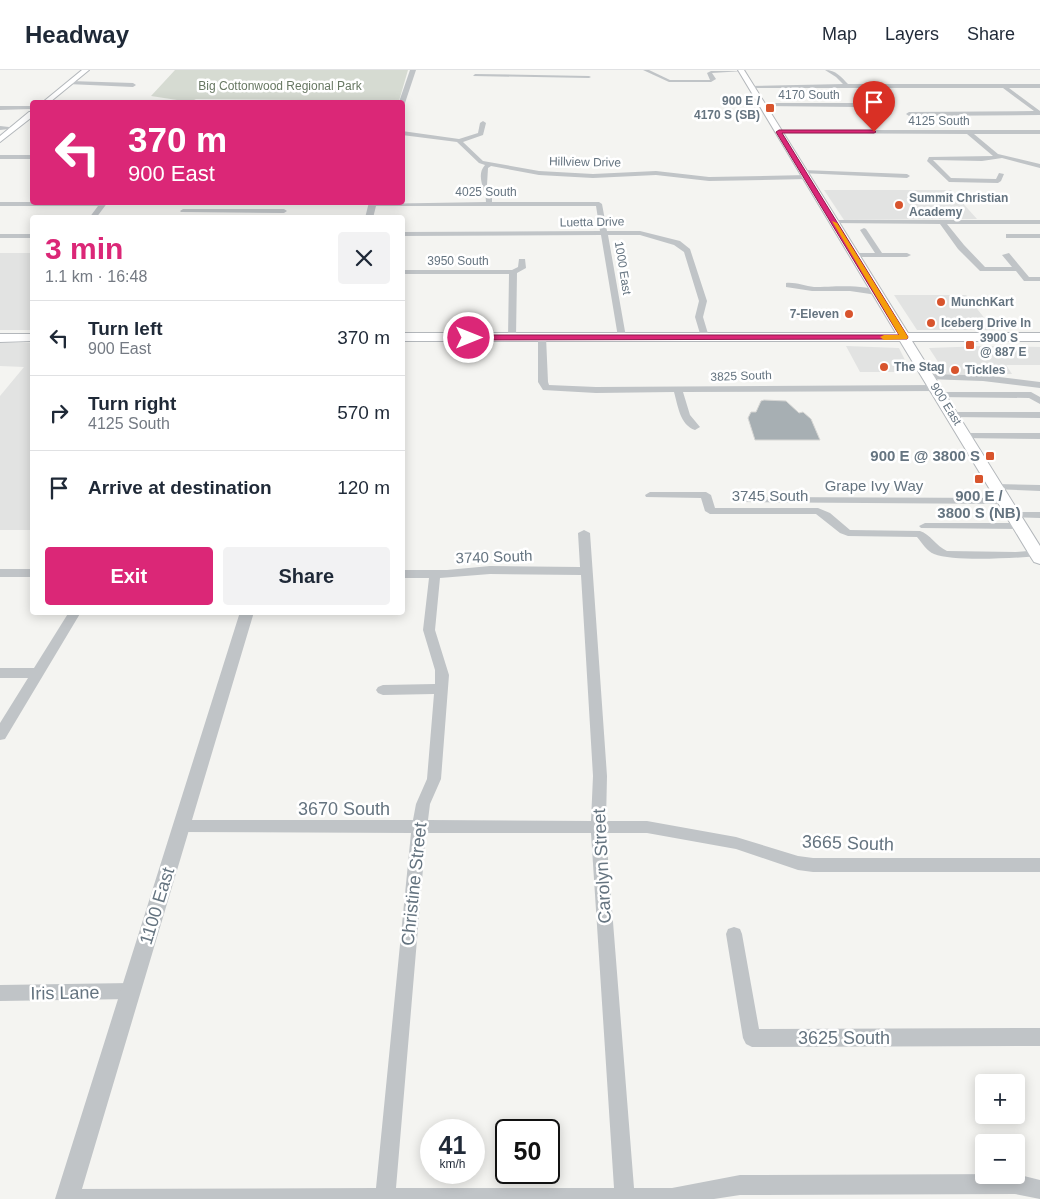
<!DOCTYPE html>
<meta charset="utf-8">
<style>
body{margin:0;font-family:Helvetica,sans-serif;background:#f2f2f3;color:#1f2937;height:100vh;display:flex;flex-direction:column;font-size:19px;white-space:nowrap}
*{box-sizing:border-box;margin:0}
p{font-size:16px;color:#747a83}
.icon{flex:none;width:28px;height:28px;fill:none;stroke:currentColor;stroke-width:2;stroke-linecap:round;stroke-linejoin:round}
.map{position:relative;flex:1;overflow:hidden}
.details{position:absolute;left:30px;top:145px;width:375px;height:400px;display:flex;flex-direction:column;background:#fff;border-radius:5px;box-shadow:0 2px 12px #0003}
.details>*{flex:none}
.top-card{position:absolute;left:30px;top:30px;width:375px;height:105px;border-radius:5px;box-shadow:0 2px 12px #0003;background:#db2777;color:#fff;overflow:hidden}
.controls{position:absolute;left:975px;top:1004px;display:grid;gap:10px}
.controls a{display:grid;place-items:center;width:50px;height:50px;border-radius:5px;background:#fff;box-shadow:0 2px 12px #0003;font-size:25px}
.speed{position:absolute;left:420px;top:1049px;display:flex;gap:10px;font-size:25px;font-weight:700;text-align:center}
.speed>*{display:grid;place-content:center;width:65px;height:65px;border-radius:50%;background:#fff;box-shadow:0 2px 12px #0003;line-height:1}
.speed small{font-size:12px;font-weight:400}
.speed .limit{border:2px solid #111;border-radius:8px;background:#fff;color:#111}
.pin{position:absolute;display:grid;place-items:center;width:42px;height:42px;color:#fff;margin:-51px -21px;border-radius:50% 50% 50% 0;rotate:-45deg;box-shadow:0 0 5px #0007}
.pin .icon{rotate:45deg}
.me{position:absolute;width:55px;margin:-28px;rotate:90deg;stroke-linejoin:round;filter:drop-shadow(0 0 4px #0008)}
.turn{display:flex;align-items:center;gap:18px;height:105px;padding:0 15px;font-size:22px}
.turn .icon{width:65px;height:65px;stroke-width:2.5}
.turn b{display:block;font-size:35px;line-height:42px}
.round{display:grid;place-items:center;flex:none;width:52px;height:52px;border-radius:5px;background:#f2f2f3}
.head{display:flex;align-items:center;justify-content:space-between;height:85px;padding:0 15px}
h1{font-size:30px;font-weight:700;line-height:38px;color:#db2777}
.primary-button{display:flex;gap:10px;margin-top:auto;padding:10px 15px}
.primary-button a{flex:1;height:58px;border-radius:5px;background:#db2777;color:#fff;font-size:20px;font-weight:700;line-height:58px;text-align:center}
.primary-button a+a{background:#f2f2f3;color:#1f2937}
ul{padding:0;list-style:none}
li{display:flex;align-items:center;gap:15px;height:75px;padding:0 15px;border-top:1px solid #e0e1e3}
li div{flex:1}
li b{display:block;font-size:19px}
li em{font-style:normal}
header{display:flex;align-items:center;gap:30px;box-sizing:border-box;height:70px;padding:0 25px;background:#fff;border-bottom:1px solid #e0e1e3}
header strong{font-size:24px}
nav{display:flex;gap:28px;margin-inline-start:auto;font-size:18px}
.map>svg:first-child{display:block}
.built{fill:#e2e3e2}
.green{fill:#d6dbd2}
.building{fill:#a7afb3;stroke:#d6d6d4}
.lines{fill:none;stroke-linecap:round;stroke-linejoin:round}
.secondary-casing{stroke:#b3b7bb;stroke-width:2}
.minor{fill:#c0c4c7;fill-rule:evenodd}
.tertiary{fill:#c0c4c7;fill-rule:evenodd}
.secondary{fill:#fff;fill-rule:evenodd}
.route{fill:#db2777;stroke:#8e194d}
.slow{fill:#f59e0b}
.poi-dot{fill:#d8542d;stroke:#fff;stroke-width:2}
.labels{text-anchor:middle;stroke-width:5;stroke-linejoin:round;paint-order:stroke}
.far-park-label{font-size:12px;fill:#687863;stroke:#fff}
.far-street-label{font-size:12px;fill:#657480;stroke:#fff}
.far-poi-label{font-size:12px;font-weight:bold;fill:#657480;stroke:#fff;text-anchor:start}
.poi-label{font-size:15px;font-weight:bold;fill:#657480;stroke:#fff;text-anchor:end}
.street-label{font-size:15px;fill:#657480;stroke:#fff}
.near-street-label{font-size:18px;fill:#657480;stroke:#fff}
</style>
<header>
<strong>Headway</strong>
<nav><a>Map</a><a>Layers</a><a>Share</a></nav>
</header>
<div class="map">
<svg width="1040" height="1129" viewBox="0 0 1040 1129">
<rect width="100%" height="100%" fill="#f4f4f1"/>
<path class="built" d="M824,120H951L977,149L844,150Z
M0,183H32V260H0Z
M894,225H966L994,260H917Z
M0,273H32V460H0V326L24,297L0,296Z
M846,276L899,278L911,302H860Z
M985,276L1040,277V295H1006L1012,304H946L929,278Z"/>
<path class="green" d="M175,0H408L399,31L196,29L190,32L151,26Z"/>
<path class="building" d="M764,330L786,331L799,343L803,342L811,349L820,370H755L748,348L751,342H756L761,331Z"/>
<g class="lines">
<defs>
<path id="secondary" d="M82,0H89L50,32H43Z
M738,0H744L908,263H1040V271H912L1040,476V494L1034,492L1032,489L900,271H402V263H896Z
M29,42H32V47L0,72V66Z
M0,264H32V271L0,272Z"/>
</defs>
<use href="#secondary" class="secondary-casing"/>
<path class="minor" d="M643,0H649L670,10H710L707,3L711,1H744L712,3L716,9L711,12H669Z
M825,0C836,0 841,7 848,14H1040V18H1009L1040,41V45L909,46L906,44L909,42L1034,41L1003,18H751L748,16L843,14L836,7Z
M475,4L589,6L591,7L589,8L473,6Z
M70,11L133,13L136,15L133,17L68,14Z
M763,33H856L859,35L856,37L761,36Z
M0,36H32V39L0,40Z
M483,51L486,53L483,65L463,72L483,91L539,101L593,104L656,101L709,107L807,105L810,107L807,109L709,111L656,105L593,108L539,105L491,96L488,98L487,115L492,123V132H599L602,134L607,161H640L680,171L690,179L707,231L703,247L709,267L705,270L701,267L695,247L699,231L684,182L674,175L640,165H608L626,267L622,270L618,267L601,165L402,166V162L600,161L596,136H373L370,134L486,132C486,120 475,106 485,95L479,93L457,72L402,65V61L459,69L478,63L480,53Z
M0,56L18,58L0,60Z
M779,60H1040V64H974L998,84L1040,94V98L1002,88L982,91L933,90L951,108L996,109L999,103L1004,104L1001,111L998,113L949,112L927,91L929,87L993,86L967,64L777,63Z
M0,85H32V89H0Z
M803,100L907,104L910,106L907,108L801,103V101Z
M0,132H108L96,148H89L98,136H0Z
M183,139H284L287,141L284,143L181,142L180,141Z
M833,150H1040V154H947L964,175L985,197H1012L1002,185L1009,183L1029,207H1040V211H1024L1016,201H980L958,179L940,154L831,153V151Z
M864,158L866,159L882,183H907L911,185L907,187H851L850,185L854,183H875L860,160Z
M0,164H32V168H0Z
M1006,164H1040V168H1006Z
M519,189H525L526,198L517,203L516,267L512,270L508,267L509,204H402V200H512L518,197Z
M786,213C795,212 805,216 814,217C832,217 867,213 881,223L877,225L850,221H812L786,217Z
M542,264L546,267L548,312L549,315L596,317L936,315L941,318L936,321L683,322L690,345L700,357L695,360C680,355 678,336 674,322L596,323L543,320L538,312V267Z
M929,304L983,305L1040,312V318L983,311L926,309L924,307Z
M940,322H1031L1040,327V334L1029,328L937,327L935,325Z
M953,342H1040V348L950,347L948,345Z
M965,363H1040V369L962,368V364Z
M996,414L1040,415V421L992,419L991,417L992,415Z
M650,422H706L711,425L715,438H818L830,443L850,460L920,461C930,464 936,476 947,481L1016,482L1040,480V486C1017,488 953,492 934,484C927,481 922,473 917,467L848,466L840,463L816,444H710L705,441L701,428L646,427L645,425Z
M744,427L1005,428L1010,431L1005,434L740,432L739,430Z
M1013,442H1040V448L1009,447L1008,445L1009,443Z
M925,453H1020L1026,456L1020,459L921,458L919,456Z
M584,460L590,463L607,706L606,751H647L736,767L798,786L813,788H1040V802H813L798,800L736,779L647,763H606L634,1118H672L740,1105L1016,1104L1040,1110V1129L1015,1124L740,1125L714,1129H57L60,1122L67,1119L376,1118L411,763L181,762L176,760L173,756L176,752L181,750H413L416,734L427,709L434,624L383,625L378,623L376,620L378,617L383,615L435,614V600L423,560L429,508H402V500H447L490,496L580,497L578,463ZM490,504L581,505L593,706L591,751L428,750L430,734L441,709L449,605L435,560L440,508ZM426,763H591L614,1118H396Z
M0,499H32V507H0Z
M69,542H81L5,669L0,670V653L28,608H0V598H34Z
M734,857L740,859L742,864L759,959L1040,958V976L752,977L746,974L743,968L726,864L728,859Z
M131,913L137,915L140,921L137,927L131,929L0,931V915Z"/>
<path class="tertiary" d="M410,0H416L405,33L402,35V32H399Z
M369,132H377L373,148H365Z
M240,542H254L79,1129H55Z"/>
<use href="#secondary" class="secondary"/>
</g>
<path class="route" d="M779,60H874L876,62L874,63H782L908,267L907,269L469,270L465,268L469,265H899L776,62Z"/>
<path class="slow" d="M832,151L837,153L908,267L907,269L884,270L880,267L884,265H899Z"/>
<g class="poi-dot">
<rect x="765" y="33" width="10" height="10" rx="2.5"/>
<circle cx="899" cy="135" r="5"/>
<circle cx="941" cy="232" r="5"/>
<circle cx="849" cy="244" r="5"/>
<circle cx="931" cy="253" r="5"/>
<rect x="965" y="270" width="10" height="10" rx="2.5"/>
<circle cx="884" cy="297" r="5"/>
<circle cx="955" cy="300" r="5"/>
<rect x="985" y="381" width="10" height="10" rx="2.5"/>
<rect x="974" y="404" width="10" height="10" rx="2.5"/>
</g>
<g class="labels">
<g class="far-park-label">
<text x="280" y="20">Big Cottonwood Regional Park</text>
</g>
<g class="far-street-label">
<text x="809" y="29">4170 South</text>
<text x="939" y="55">4125 South</text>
<text transform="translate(585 92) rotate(1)" y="4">Hillview Drive</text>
<text x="486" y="126">4025 South</text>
<text transform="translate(592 152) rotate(-1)" y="4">Luetta Drive</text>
<text x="458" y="195">3950 South</text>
<text transform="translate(623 198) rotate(81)" y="4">1000 East</text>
<text transform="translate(741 306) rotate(-2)" y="4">3825 South</text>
<text transform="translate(946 334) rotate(58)" y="4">900 East</text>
</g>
<g class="far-poi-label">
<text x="760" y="35" text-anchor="end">900 E /<tspan x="760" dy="14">4170 S (SB)</tspan></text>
<text x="909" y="132">Summit Christian<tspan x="909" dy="14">Academy</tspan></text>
<text x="951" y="236">MunchKart</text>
<text x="839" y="248" text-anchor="end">7-Eleven</text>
<text x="941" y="257">Iceberg Drive In</text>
<text x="980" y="272">3900 S<tspan x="980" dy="14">@ 887 E</tspan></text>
<text x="894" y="301">The Stag</text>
<text x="965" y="304">Tickles</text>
</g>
<g class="poi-label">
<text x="980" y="391">900 E @ 3800 S</text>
<text x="979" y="431" text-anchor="middle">900 E /<tspan x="979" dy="17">3800 S (NB)</tspan></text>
</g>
<g class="street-label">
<text x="874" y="421">Grape Ivy Way</text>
<text x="770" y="431">3745 South</text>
<text transform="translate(494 487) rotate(-2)" y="5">3740 South</text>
</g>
<g class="near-street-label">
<text x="344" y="745">3670 South</text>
<text transform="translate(848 773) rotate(2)" y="6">3665 South</text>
<text transform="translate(602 796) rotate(-93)" y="6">Carolyn Street</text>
<text transform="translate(414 814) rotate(-84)" y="6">Christine Street</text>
<text transform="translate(157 836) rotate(-73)" y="6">1100 East</text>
<text transform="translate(65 923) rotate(-1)" y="6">Iris Lane</text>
<text x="844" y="974">3625 South</text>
</g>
</g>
</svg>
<div class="controls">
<a>+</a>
<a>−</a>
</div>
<div class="speed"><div>41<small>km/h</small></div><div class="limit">50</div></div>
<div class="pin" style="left:874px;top:62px;background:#d93025"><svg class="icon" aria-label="arrive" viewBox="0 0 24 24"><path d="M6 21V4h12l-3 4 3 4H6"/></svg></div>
<svg class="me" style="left:469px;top:268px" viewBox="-20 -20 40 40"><circle r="17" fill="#db2777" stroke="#fff" stroke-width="3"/><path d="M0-11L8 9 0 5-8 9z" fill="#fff"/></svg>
<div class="top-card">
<div class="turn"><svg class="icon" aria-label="left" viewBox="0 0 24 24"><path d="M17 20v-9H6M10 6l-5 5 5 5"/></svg><div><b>370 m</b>900 East</div></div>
</div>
<section class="details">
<div class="head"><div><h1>3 min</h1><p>1.1 km · 16:48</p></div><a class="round"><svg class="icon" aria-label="close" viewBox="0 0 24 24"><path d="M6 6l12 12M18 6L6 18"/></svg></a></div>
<ul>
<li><svg class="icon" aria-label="left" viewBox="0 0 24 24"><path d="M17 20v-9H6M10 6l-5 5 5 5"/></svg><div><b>Turn left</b><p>900 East</p></div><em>370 m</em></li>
<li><svg class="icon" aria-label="right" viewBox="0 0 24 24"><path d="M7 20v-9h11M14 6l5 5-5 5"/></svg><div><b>Turn right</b><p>4125 South</p></div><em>570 m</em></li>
<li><svg class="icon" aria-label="arrive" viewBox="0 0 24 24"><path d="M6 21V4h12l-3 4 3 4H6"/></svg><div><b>Arrive at destination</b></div><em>120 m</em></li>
</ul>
<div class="primary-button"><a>Exit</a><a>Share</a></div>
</section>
</div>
